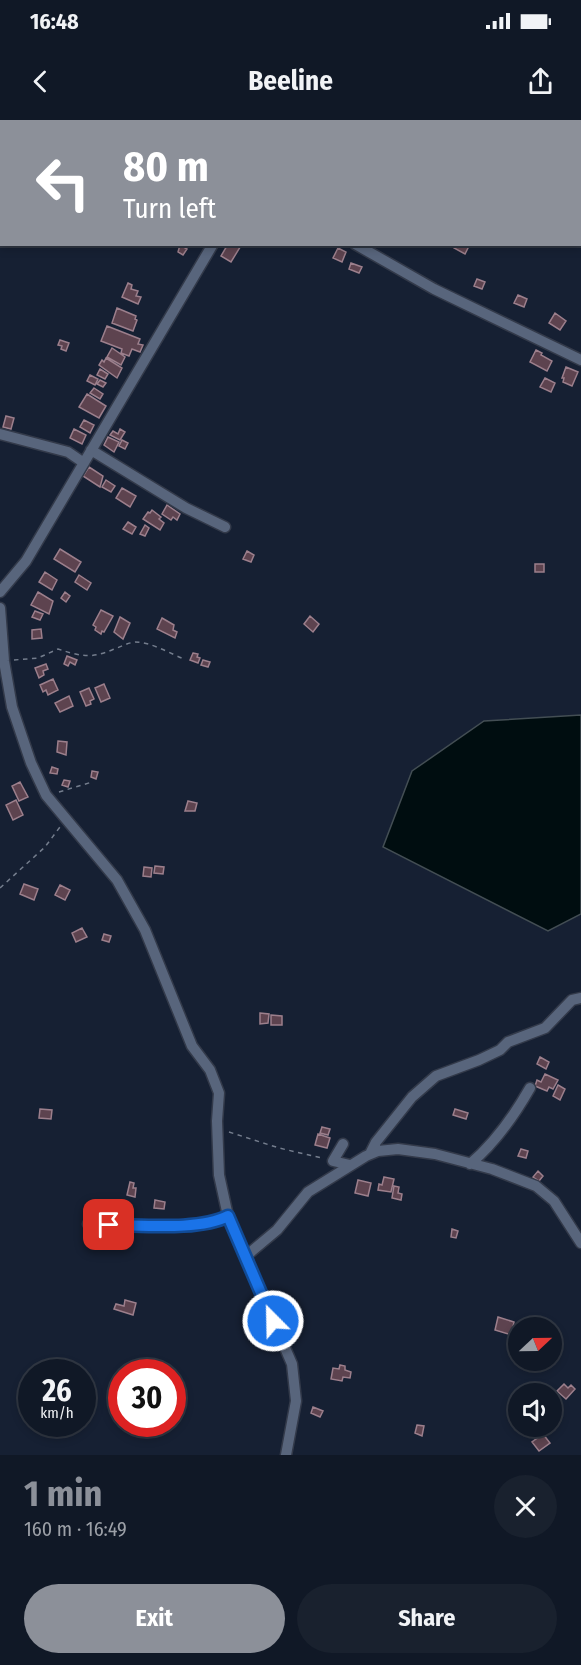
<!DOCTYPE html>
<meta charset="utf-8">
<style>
body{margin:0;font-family:"Fira Sans Condensed",sans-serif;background:#19212e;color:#f1f3f6;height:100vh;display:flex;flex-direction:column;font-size:22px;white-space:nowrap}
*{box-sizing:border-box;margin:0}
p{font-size:20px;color:#9ca0a7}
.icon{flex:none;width:33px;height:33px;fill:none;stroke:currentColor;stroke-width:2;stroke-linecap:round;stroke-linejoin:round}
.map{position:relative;height:1335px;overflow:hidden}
.sheet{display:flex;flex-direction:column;background:#101826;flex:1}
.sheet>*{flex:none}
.guide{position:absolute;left:0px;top:0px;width:582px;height:126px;box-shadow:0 3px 9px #0003,0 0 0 2px #303743;background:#8c9099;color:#fff;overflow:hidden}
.needle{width:39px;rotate:68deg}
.fabs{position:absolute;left:508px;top:1197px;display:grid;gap:12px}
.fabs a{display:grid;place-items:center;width:54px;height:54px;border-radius:50%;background:#101826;box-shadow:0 3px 9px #0003,0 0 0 2px #303743;font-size:30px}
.speed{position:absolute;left:18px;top:1239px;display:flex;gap:12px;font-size:30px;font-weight:700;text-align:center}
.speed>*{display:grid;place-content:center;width:78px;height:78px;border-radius:50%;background:#101826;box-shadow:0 3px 9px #0003,0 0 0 2px #303743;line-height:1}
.speed small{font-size:15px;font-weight:400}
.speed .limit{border:9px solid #d22;background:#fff;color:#111}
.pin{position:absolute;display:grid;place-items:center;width:51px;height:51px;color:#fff;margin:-26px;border-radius:12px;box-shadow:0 3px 9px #0006}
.me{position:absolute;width:66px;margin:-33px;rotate:337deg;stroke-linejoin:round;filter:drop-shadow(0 0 4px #0008)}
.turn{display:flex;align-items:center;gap:21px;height:126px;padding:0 24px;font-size:27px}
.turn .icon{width:78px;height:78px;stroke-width:2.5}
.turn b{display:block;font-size:42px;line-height:51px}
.round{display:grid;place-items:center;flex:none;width:63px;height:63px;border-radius:32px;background:#19212e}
.overview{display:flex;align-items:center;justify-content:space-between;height:102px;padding:0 24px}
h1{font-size:36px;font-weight:700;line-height:45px;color:#8c9099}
.action{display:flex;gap:12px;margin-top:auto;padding:12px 24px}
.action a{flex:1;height:69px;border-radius:36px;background:#8c9099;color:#fff;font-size:24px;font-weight:700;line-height:69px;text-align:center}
.action a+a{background:#19212e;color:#f1f3f6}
.status{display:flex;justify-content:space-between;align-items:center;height:42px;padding:0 30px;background:#101826;direction:ltr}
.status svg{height:16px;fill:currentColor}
header{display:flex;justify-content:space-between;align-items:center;height:78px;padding:0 24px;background:#101826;font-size:27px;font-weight:700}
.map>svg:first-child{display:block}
.water{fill:#000d10;stroke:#434e54;stroke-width:1.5}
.building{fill:#5d434f;stroke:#9c7f8c;stroke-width:1.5}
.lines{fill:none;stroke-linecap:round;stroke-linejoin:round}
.minor-casing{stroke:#333a4a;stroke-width:13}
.path{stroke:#747d8d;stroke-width:1.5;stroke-dasharray:4.5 4.5;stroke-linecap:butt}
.minor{stroke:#58657c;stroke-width:10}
.route-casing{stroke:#114b97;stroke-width:15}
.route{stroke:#1a73e8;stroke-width:10}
</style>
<div class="status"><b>16:48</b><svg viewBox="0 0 49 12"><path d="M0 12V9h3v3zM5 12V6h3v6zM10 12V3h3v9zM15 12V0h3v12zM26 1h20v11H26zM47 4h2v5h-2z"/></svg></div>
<header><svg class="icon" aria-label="back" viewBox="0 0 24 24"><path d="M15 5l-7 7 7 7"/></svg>Beeline<svg class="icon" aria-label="share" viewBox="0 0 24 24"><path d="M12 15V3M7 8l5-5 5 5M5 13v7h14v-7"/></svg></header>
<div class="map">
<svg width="581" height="1335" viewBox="0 0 581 1335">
<rect width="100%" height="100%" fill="#162033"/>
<path class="water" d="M581,595V794L548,811L383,727L412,651L484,601Z"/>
<path class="building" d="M228,124H242L231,142L221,136Z
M456,124H470L465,134L454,128Z
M180,125L187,129L183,135L178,132Z
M338,128L346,132L342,142L333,138Z
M351,143L362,147L359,153L349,149Z
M477,159L485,162L482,169L474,166Z
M128,163L132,165L131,169L138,171L136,176L141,177L138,184L122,177Z
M518,175L527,179L524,187L514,183Z
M117,188L136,196L135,199L137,200L133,211L112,203Z
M555,193L566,201L560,210L549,203Z
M107,206L140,219L138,224L143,225L140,232L132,229L129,236L121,233L122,229L101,221Z
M60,220L69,223L66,231L61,229L62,226L58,225Z
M112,228L125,237L121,245L107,237Z
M536,230L542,233L541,235L552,241L547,251L530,242Z
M106,238L122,248L117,258L99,245L102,240L104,242Z
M566,247L578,252L572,266L563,262L564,258H562Z
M100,249L108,254L105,259L97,255Z
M90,255L98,259L95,265L87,261Z
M545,258L555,263L551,272L540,267Z
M100,260L106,263L103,267L97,264Z
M94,268L103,274L100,279L90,273Z
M87,274L106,286L99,298L79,287Z
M6,296L14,298L11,309L3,307Z
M84,300L94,305L90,313L80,307Z
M74,309L86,315L82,324L70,318Z
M120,309L125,312L120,320L110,315L113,311L118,314Z
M108,317L119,322L114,332L104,325Z
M122,320L128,323L125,329L119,326Z
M89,347L103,356L100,367L83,356Z
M106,360L115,366L111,372L102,367Z
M122,368L136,376L130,387L116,378Z
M167,385L180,394L177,400L173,397L171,400L162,394Z
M152,390L161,397L159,399L164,403L160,410L143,399L148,392L150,393Z
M128,402L136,407L132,414L123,409Z
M145,405L149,408L145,416L140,414Z
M60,429L81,442L75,452L54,439Z
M247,431L254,435L251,442L243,439Z
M535,444H544V452H535Z
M45,452L57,460L52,470L39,462Z
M79,455L91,463L87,470L75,462Z
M38,472L53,481L49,494L31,485Z
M65,472L70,476L66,482L61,478Z
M101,490L113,496L104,512L102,511L101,514L95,510L96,507L93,505Z
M35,491L43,494L40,500L32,497Z
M310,496L319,504L313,512L304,504Z
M120,497L130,503L123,519L114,512Z
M162,498L174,505L173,510L177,512L175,518L157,509Z
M41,509L42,518L32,519V510Z
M193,533L198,534L197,537L200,538L198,543L190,540Z
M67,536L77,540L75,545L70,542L68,546L64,544Z
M203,540L210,542L208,547L201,545Z
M46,544L48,549L43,551L44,555L39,558L35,548Z
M53,559L58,570L48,575L46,570L43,572L40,565Z
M104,564L110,578L101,582L95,568Z
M89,568L94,579L90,581L91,584L86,586L80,572Z
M69,576L73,586L60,592L55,583Z
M58,621L67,622L66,635L57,632Z
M52,647L58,649L57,654L50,653Z
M92,651L98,652L96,659L91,657Z
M64,660L70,661L68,667L62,665Z
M20,662L28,677L19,681L12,666Z
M16,680L23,695L13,700L6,685Z
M188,681L197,683L195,691H185Z
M155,746L164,747L163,754L154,753Z
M144,747L152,748L151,757L143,756Z
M24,764L38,769L34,780L20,774Z
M60,765L70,770L65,780L55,775Z
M82,808L87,817L76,822L72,813Z
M104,814L111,816L109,822L102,820Z
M260,893L269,894L268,903L260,904Z
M271,895L282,896V905H271Z
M540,937L549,942L546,949L537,944Z
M545,954L558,960L553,969L549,967L547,971L535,966L537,960L541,962Z
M558,965L565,969L560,980L553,976Z
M40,989L52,990L51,999L39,998Z
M455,989L468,993L466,999L453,995Z
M322,1007L330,1009L328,1015L320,1013Z
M318,1014L330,1018L327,1028L315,1025Z
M521,1029L528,1031L526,1038L518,1036Z
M538,1051L543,1056L539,1061L533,1057Z
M384,1057L394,1059L391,1072L378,1070L379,1064L382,1065Z
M358,1060L371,1063L368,1076L355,1073Z
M130,1062L134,1063L133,1068H136L135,1077L127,1075Z
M394,1066L399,1067L398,1073L402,1074L401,1080L392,1078Z
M155,1080L165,1082L164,1089L154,1088Z
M452,1109L458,1111L456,1118L451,1117Z
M125,1180L136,1183L133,1195L114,1189L116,1184L124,1186Z
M498,1197L514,1202L513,1207L517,1208L515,1216L495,1210Z
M128,1244L134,1248L131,1252H123Z
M340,1245L345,1246V1250L351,1252L350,1258L343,1257L342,1261L331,1259L333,1248L339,1249Z
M564,1264L568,1268L571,1265L575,1269L566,1279L557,1271Z
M313,1287L323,1291L320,1297L311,1293Z
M417,1305L424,1306L422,1316L415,1313Z
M543,1314L550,1323L539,1331L532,1322Z"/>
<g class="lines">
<defs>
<path id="minor" d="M14,0L25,2
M308,2L309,0
M355,124L434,169L581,240
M0,314L68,332L84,343
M91,330L186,388L225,407
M0,472L26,441L213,124
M0,488L4,541L12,587L31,643L46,675L117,760L145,810L192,926L210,950L219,973L217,1001L219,1055L228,1096L292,1244L296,1281L286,1335
M343,1024L333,1041L350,1045
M370,1034L376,1022L412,977L436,956L479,940L500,930L508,922L545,908L572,880L581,878
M470,1044C495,1023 514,996 530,968
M88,1104C124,1105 197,1111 228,1096
M246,1136L277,1110L308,1072L366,1036L378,1031L398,1029L435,1034L492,1049L536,1066L554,1081L581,1123"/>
</defs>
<use href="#minor" class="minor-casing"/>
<path class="path" d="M14,540L38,538L58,529C80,536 90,539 112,530C120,527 127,523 135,522C151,522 169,533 184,539
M59,672L92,662
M0,768L45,727L60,707
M229,1012L279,1028L322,1038"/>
<use href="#minor" class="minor"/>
</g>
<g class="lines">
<defs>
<path id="route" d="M109,1105C142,1105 199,1111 228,1096L273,1201"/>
</defs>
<use href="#route" class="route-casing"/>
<use href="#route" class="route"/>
</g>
</svg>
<div class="fabs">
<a><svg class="needle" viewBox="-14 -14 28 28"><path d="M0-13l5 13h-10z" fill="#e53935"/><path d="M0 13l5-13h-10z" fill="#9ca0a7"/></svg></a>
<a><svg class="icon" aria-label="sound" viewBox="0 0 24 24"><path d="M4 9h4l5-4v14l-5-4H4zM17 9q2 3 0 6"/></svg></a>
</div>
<div class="speed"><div>26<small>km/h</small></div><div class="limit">30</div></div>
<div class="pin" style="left:109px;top:1105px;background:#d93025"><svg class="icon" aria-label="arrive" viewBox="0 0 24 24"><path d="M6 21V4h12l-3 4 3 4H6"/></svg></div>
<svg class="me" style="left:273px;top:1201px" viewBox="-20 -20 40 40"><circle r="17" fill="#1a73e8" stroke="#fff" stroke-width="3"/><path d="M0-11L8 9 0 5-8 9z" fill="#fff"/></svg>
<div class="guide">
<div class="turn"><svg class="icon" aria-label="left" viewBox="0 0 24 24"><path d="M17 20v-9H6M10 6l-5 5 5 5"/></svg><div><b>80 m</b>Turn left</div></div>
</div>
</div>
<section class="sheet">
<div class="overview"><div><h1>1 min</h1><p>160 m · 16:49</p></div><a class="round"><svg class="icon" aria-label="close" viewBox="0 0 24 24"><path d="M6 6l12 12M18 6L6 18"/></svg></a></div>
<div class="action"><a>Exit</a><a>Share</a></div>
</section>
